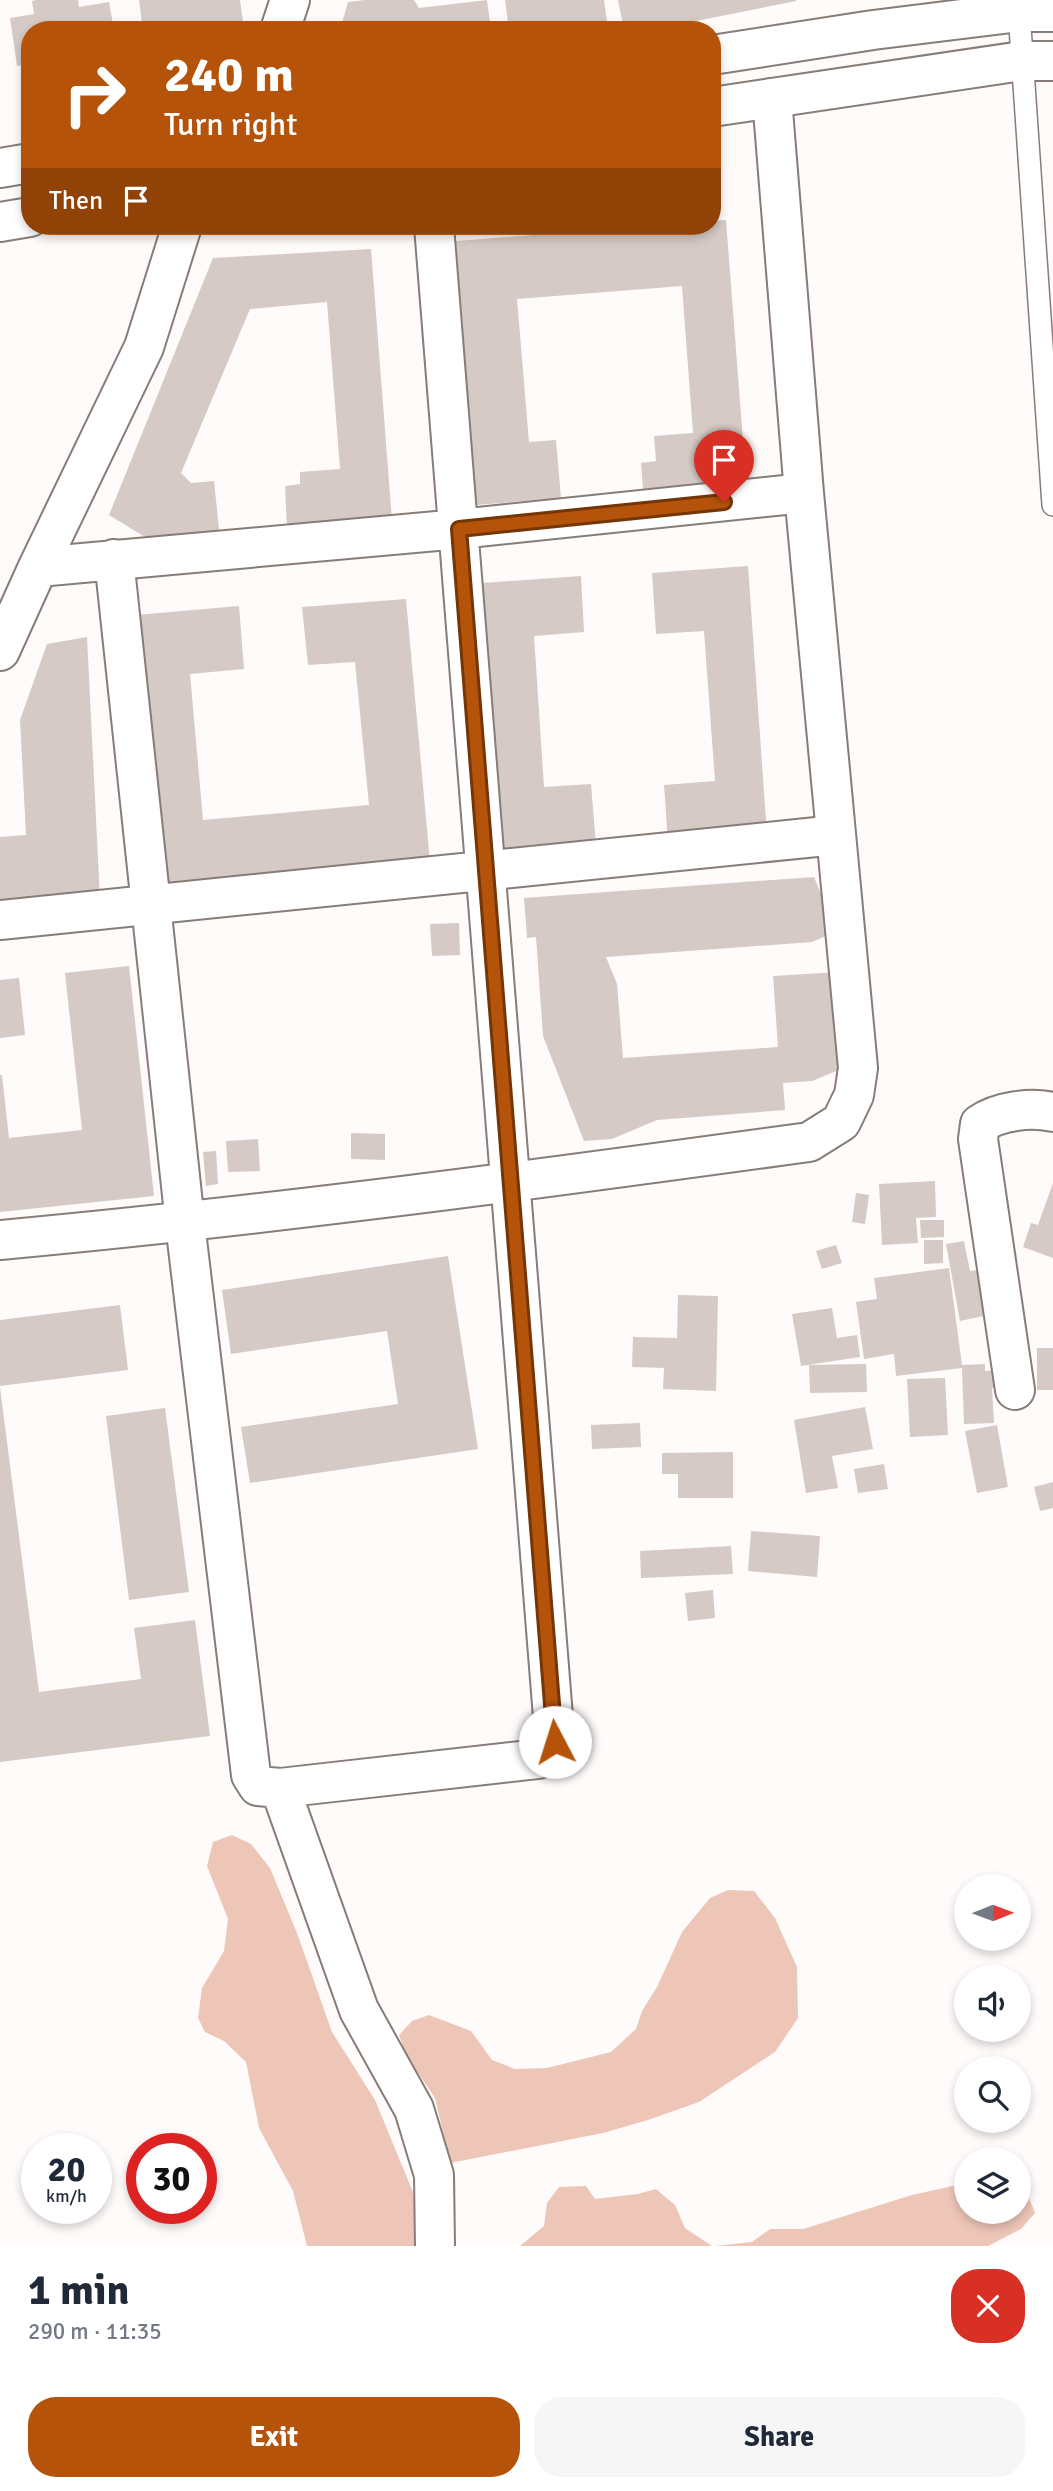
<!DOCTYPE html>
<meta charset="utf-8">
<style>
body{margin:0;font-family:Signika,sans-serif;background:#f6f6f7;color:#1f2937;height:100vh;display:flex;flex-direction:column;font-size:26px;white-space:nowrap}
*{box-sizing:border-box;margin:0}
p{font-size:23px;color:#747a83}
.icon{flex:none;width:38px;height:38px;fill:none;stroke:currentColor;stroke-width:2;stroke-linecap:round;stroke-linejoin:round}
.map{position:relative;height:2246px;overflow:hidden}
.panel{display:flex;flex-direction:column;background:#fff;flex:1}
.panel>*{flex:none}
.hud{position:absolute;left:21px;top:21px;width:700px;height:214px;border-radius:28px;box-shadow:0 4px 10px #0003;background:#b45309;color:#fff;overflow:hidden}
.needle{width:46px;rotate:89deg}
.fabs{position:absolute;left:954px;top:1874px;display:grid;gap:14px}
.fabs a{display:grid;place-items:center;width:77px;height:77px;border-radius:50%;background:#fff;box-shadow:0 4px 10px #0003;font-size:35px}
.speed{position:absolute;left:21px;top:2133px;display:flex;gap:14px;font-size:35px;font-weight:700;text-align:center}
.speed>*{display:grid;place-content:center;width:91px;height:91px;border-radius:50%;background:#fff;box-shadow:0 4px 10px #0003;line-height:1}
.speed small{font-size:18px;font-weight:400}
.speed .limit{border:10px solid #d22;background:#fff;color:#111}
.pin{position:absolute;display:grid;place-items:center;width:60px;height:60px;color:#fff;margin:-72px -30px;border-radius:50% 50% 50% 0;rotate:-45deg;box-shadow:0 0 7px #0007}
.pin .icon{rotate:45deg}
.me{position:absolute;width:77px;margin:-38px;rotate:355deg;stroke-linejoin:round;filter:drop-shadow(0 0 5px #0008)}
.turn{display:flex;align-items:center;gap:24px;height:147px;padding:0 28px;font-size:32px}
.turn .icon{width:91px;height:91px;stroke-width:2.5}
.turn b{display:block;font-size:49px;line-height:60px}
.then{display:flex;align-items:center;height:66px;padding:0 28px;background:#0003;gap:14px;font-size:26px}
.round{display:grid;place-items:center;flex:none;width:74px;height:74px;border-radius:28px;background:#f6f6f7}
.headline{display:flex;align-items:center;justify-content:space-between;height:119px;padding:0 28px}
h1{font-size:42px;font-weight:700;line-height:52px}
.primary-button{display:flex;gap:14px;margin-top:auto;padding:14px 28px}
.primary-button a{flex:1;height:80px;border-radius:28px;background:#b45309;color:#fff;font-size:28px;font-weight:700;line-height:80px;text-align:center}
.primary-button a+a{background:#f6f6f7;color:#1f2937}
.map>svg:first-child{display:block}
.green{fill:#eec6b8}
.building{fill:#d5cac5}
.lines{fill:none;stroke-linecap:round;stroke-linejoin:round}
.lane-casing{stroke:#877c78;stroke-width:24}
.street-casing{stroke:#877c78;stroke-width:42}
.secondary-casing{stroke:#877c78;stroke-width:42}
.lane{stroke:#fff;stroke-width:21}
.street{stroke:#fff;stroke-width:38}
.secondary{stroke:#fff;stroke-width:38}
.route-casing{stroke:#753606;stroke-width:18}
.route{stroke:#b45309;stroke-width:12}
</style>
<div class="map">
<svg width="1053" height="2246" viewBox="0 0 1053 2246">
<rect width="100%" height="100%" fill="#fefbfa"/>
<path class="green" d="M232,1835L251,1844L270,1868L297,1933L332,2032L375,2100L413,2192L420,2246H307L293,2191L259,2128L246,2062L224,2041L205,2032L198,2018L202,1988L224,1951L228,1919L207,1866L213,1842Z
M728,1890L754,1891L775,1918L797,1967L798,2018L775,2052L699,2102L648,2120L603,2133L450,2163L435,2098L406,2055L399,2035L412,2021L429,2015L471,2031L492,2060L515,2069L547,2068L611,2052L636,2029L642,2011L657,1987L682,1932L710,1898Z
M966,2183V2212H1018L1019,2190L1027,2193L1035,2213L1021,2229L988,2246H716L752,2242L770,2229H803L912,2195Z
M586,2186L595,2199L638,2194L656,2189L675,2205L685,2228L712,2246H520L544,2226L547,2203L559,2187Z"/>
<path class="building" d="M36,0H78L79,7L109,2L114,30H30V64L17,66L10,18L34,14L32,1Z
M139,0H240L244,29L143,30Z
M365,0H414L419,8L487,0L491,30H340L348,2Z
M505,0H604L608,28L509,30Z
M618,0H796V1L651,30H624Z
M726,220L747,492L644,500L641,463L656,461L654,436L693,433L682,286L517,299L529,442L556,440L561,498L476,505L456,241L649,226H712V221Z
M371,249L392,520L287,529L285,486L300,484V472L340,469L327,302L250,309L181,473L191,483L214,481L220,538L150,540L109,515L213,258Z
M748,566L767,834L668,842L664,785L715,781L704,631L656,634L652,573Z
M581,576L584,632L534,636L544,787L591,784L596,845L500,852L482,583Z
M406,599L430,862L161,887L136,615L239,606L244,669L190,674L203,820L369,805L355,662L308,665L302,607Z
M87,637L100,899L0,907V837L26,835L20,720L47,644Z
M814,877L826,906L828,935L812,942L606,957L617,984L623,1058L778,1047L773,976L839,972L846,1067L812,1081L783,1083L785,1110L657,1120L612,1139L584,1141L543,1036L536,937L527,938L524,898Z
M459,923L460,955L432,956L430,924Z
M129,966L154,1196L0,1212V1075H2L9,1138L82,1130L65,973Z
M19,978L25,1035L0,1038V980Z
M351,1133L385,1134V1160L351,1159Z
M258,1139L260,1171L228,1172L226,1141Z
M216,1151L218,1184L206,1186L203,1152Z
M935,1181L936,1217L916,1218L918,1243L882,1245L879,1184Z
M1053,1183V1258L1023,1247L1031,1223L1038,1225Z
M856,1193L869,1195L865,1224L852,1222Z
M920,1220H944V1237L921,1238Z
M924,1240H943V1263L924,1264Z
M964,1241L970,1271L985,1269L993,1314L960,1321L946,1244Z
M836,1245L842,1263L822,1269L816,1251Z
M448,1256L478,1449L250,1483L241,1427L398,1404L387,1331L231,1354L222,1290Z
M949,1268L962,1365L985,1364V1371L1006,1370L1007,1387L992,1388L994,1423L964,1424L962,1368L896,1376L894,1354L864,1359L856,1302L877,1299L874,1278Z
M678,1295L718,1296L716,1391L663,1389L664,1368L632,1367L633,1337L677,1338Z
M120,1305L128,1370L0,1386V1320Z
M832,1308L837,1338L857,1335L860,1357L801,1366L792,1314Z
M1037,1348H1053V1390H1037Z
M866,1364L867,1392L810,1393L809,1365Z
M945,1378L948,1435L910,1437L907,1379Z
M0,1387L39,1692L141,1679L134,1628L195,1620L210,1736L0,1762Z
M865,1407L873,1449L832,1456L838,1488L806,1493L794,1420Z
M165,1408L189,1592L129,1600L106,1416Z
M640,1423L641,1447L592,1449L591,1425Z
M997,1425L1008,1487L977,1493L965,1431Z
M733,1452V1498H678V1474H662V1453Z
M884,1464L888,1489L858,1493L854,1469Z
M1053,1482V1508L1040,1511L1034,1487Z
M751,1531L820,1536L817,1577L748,1571Z
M731,1546L733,1574L641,1578L640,1551Z
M713,1590L715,1618L688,1621L685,1593Z"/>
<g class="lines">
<defs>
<path id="lane" d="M1019,12L1053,505"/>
<path id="street" d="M280,30L290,0
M114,559L185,1223L251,1775L258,1786L280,1788L538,1759L549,1754L555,1742L434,226
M38,567L459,529L804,493
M0,651L38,567L144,347L182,226
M0,920L836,835
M0,1240C271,1215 540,1179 809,1142L841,1122L854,1095L858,1068L804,493L772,98
M1015,1390L978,1139L980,1124C999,1111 1030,1107 1053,1112
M280,1788L359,2010L414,2109L434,2175L435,2246"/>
<path id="secondary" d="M712,55L873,30L1019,12H1053
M712,107L1022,61H1053
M0,168L30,163
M0,222L30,217"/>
</defs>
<use href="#lane" class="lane-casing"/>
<use href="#street" class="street-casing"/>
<use href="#secondary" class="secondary-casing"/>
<use href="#lane" class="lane"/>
<use href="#street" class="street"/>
<use href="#secondary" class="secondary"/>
</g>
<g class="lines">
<defs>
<path id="route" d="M555,1742L459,529L724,502"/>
</defs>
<use href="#route" class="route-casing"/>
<use href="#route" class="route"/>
</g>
</svg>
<div class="fabs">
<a><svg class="needle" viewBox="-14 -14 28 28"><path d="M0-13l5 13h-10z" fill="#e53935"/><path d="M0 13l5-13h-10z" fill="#747a83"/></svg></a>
<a><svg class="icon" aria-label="sound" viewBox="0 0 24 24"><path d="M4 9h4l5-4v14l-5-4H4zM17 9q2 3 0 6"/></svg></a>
<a><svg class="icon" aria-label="search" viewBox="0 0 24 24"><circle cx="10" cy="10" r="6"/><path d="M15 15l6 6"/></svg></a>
<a><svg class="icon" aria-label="layers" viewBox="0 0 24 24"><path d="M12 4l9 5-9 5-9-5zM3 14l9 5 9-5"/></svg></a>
</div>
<div class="speed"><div>20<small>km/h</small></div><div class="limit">30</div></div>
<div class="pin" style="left:724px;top:502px;background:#d93025"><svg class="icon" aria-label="arrive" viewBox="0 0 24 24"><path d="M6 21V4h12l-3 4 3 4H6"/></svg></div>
<svg class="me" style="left:555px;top:1742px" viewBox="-20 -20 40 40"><circle r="19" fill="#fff"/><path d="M0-13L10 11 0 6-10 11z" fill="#b45309"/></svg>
<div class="hud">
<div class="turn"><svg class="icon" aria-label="right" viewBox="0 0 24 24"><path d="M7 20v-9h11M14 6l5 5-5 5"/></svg><div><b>240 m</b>Turn right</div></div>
<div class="then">Then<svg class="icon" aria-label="arrive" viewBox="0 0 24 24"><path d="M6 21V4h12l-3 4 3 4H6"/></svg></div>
</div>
</div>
<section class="panel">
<div class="headline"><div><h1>1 min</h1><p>290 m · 11:35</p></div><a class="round" style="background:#d93025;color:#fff"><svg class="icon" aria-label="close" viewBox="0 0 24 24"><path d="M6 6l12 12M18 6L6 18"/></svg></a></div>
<div class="primary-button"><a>Exit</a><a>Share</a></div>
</section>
